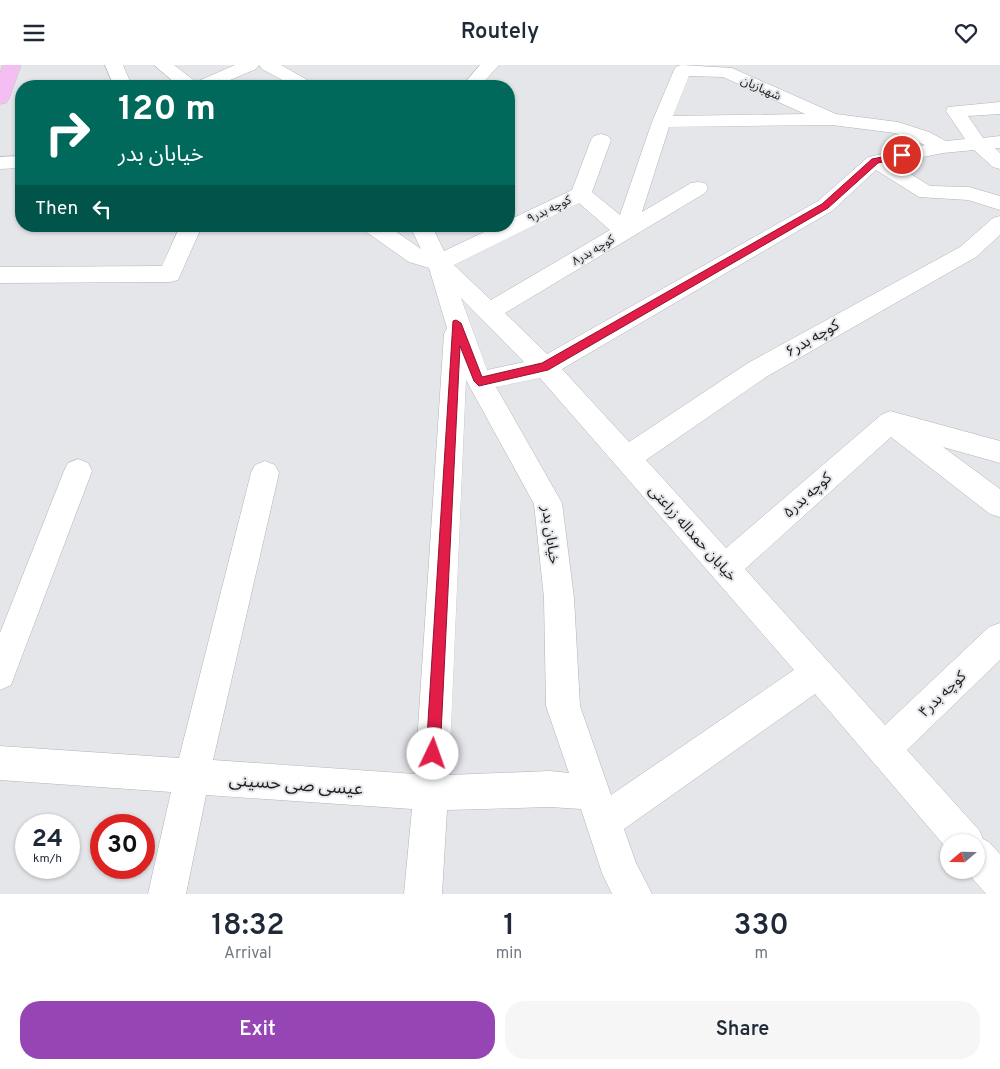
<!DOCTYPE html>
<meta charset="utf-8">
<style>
body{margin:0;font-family:Overpass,"Noto Sans Arabic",sans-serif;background:#f6f6f7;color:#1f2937;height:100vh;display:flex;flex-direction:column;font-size:19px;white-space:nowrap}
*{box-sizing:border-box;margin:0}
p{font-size:16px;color:#747a83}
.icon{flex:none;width:28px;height:28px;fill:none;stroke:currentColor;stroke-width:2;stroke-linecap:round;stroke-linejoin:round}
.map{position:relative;height:829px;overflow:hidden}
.details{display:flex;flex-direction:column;background:#fff;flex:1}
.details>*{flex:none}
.top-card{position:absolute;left:15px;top:15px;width:500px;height:152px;border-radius:20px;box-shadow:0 1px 4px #0004;background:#00695c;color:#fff;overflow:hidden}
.needle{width:32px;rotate:250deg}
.fabs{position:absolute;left:940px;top:769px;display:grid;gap:10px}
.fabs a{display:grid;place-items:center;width:45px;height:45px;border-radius:50%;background:#fff;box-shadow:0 1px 4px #0004;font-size:25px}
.speed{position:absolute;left:15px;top:749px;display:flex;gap:10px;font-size:25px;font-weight:700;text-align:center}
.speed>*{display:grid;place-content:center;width:65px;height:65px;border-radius:50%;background:#fff;box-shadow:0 1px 4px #0004;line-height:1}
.speed small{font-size:12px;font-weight:400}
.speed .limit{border:8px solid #d22;background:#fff;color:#111}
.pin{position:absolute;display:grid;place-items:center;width:42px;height:42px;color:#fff;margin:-21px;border:2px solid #fff;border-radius:50%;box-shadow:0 1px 5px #0007}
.me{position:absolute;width:55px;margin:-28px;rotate:3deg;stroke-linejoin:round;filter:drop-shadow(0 0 4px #0008)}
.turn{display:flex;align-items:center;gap:18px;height:105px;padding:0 20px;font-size:22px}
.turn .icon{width:65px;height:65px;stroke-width:2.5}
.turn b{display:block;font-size:35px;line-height:42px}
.then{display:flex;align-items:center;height:48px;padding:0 20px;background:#0003;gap:10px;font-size:19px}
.eta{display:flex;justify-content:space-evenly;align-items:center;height:85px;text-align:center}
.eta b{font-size:30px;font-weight:600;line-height:35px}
.action{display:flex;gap:10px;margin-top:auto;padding:10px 20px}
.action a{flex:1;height:58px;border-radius:20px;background:#9545b4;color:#fff;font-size:20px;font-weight:600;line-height:58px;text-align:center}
.action a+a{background:#f6f6f7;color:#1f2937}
header{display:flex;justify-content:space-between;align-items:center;height:65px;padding:0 20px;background:#fff;font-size:22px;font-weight:600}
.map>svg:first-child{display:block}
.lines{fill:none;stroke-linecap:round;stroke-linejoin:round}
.minor-casing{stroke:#b2b3b6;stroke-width:1}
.major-casing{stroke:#c4c4c5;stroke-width:1}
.minor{fill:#fff;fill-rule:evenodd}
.major{fill:#f5bef3;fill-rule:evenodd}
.route{fill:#e11d48;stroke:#92132f}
.labels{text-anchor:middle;stroke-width:4;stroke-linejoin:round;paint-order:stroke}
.far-street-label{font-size:12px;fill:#1e1e1f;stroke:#e5e6ea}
.street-label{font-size:15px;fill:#1e1e1f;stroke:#e5e6ea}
.near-street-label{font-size:18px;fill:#1e1e1f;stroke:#e5e6ea}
</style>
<header><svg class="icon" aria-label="menu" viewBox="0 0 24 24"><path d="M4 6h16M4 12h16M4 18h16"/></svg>Routely<svg class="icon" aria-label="heart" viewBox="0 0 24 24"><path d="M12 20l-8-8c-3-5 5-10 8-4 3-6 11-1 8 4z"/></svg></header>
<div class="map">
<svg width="1000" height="829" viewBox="0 0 1000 829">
<rect width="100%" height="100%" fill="#e5e6ea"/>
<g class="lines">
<defs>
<path id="minor" d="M105,0H123L132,21H114Z
M154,0H174L196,17L235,0H259L256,4L216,21H179Z
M259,0H281L311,17L314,21H293L262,4Z
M480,0H499L480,21H462Z
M682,0L732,3L836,49L898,57L929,67L946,76L965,74L946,46L948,42L1000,37V49L968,51L983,73L1000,71V83H995L1000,88V104L993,102L974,85L943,88L893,98L930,121L969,122L1000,131V145L968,135L919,132L876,105L832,146L562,304L629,377L748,298L960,182L993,153L1000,151V170L976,192L766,312L646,395L726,483L881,350L890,346L1000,376V398L943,382L1000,424V452L990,449L891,372L745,504L885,660L989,562L1000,558V595L907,685L979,765L983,774L989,777L1000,789V829H986L965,805H976V778H949V786L815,629L624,764L636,798L652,829H612L602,808L581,744L550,742L447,745L442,829H404L412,744L206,730L186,829H148L171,727L0,715V681L179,693L251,408L255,400L265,396L275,400L279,408L213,695L415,709L444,269L447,263L429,203L409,197L365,166L363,161H388L421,184L410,161H432L444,186L497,161H509V155L572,125L591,75L594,71L601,69L608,71L611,75L592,127L620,150L652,57L674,5L677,1ZM689,11L723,12L805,49L673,51ZM832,60L895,68L925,80L868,92L818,136L547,289L505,248L705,128L708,123L705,118L698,117L691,118L642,147L669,62ZM579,138L610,165L491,235L454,200ZM461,233L524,297L487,305ZM540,313L794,605L611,730L580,641L574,533L562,438L496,322ZM466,315L534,439L544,533L546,641L569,708L550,706L449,710Z
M21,91V103L0,104V92Z
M180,161H202L178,215L170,217L0,218V202L162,201Z
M78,394L88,398L92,406L11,620L0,625V568L64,406L68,398Z"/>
<path id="major" d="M3,0H21L9,34L6,38L0,39V9Z"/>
</defs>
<use href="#minor" class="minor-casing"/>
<use href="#major" class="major-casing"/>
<use href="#minor" class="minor"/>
<use href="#major" class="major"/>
</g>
<path class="route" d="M902,88L906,90L905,92L878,98L828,143L548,305L479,321L474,316L460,281L440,689L438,694L433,696L428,694L426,689L453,256L456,255L461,258L482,312L542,298L822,139L872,94Z"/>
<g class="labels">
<g class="far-street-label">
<text transform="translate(761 23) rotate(24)" y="4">شهبازیان</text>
<text transform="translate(549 144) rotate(-26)" y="4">کوچه بدر۹</text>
<text transform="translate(593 185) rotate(-31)" y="4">کوچه بدر۸</text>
</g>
<g class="street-label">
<text transform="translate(812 273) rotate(-30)" y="5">کوچه بدر۶</text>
<text transform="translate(807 430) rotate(-42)" y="5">کوچه بدر۵</text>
<text transform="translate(693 468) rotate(48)" y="5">خیابان حمداله زراعتی</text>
<text transform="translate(551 470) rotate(82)" y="5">خیابان بدر</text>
<text transform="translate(942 629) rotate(-44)" y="5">کوچه بدر۴</text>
</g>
<g class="near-street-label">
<text transform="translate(296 719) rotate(4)" y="6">عیسی صی حسینی</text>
</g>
</g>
</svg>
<div class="fabs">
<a><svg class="needle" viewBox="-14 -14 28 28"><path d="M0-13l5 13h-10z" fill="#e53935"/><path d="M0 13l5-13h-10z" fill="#747a83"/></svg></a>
</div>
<div class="speed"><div>24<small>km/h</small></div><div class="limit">30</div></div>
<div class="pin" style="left:902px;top:90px;background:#d93025"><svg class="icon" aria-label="arrive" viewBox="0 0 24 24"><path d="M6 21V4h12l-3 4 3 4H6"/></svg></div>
<svg class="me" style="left:433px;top:689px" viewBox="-20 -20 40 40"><circle r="19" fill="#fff"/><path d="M0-13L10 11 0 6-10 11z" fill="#e11d48"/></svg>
<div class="top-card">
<div class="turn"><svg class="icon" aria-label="right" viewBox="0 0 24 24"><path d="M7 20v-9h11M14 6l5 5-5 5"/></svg><div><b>120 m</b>خیابان بدر</div></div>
<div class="then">Then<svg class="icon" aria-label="left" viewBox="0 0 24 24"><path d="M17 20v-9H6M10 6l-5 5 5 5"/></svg></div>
</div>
</div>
<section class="details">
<div class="eta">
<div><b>18:32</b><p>Arrival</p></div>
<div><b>1</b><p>min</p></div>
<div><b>330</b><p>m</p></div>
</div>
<div class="action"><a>Exit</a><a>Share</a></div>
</section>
